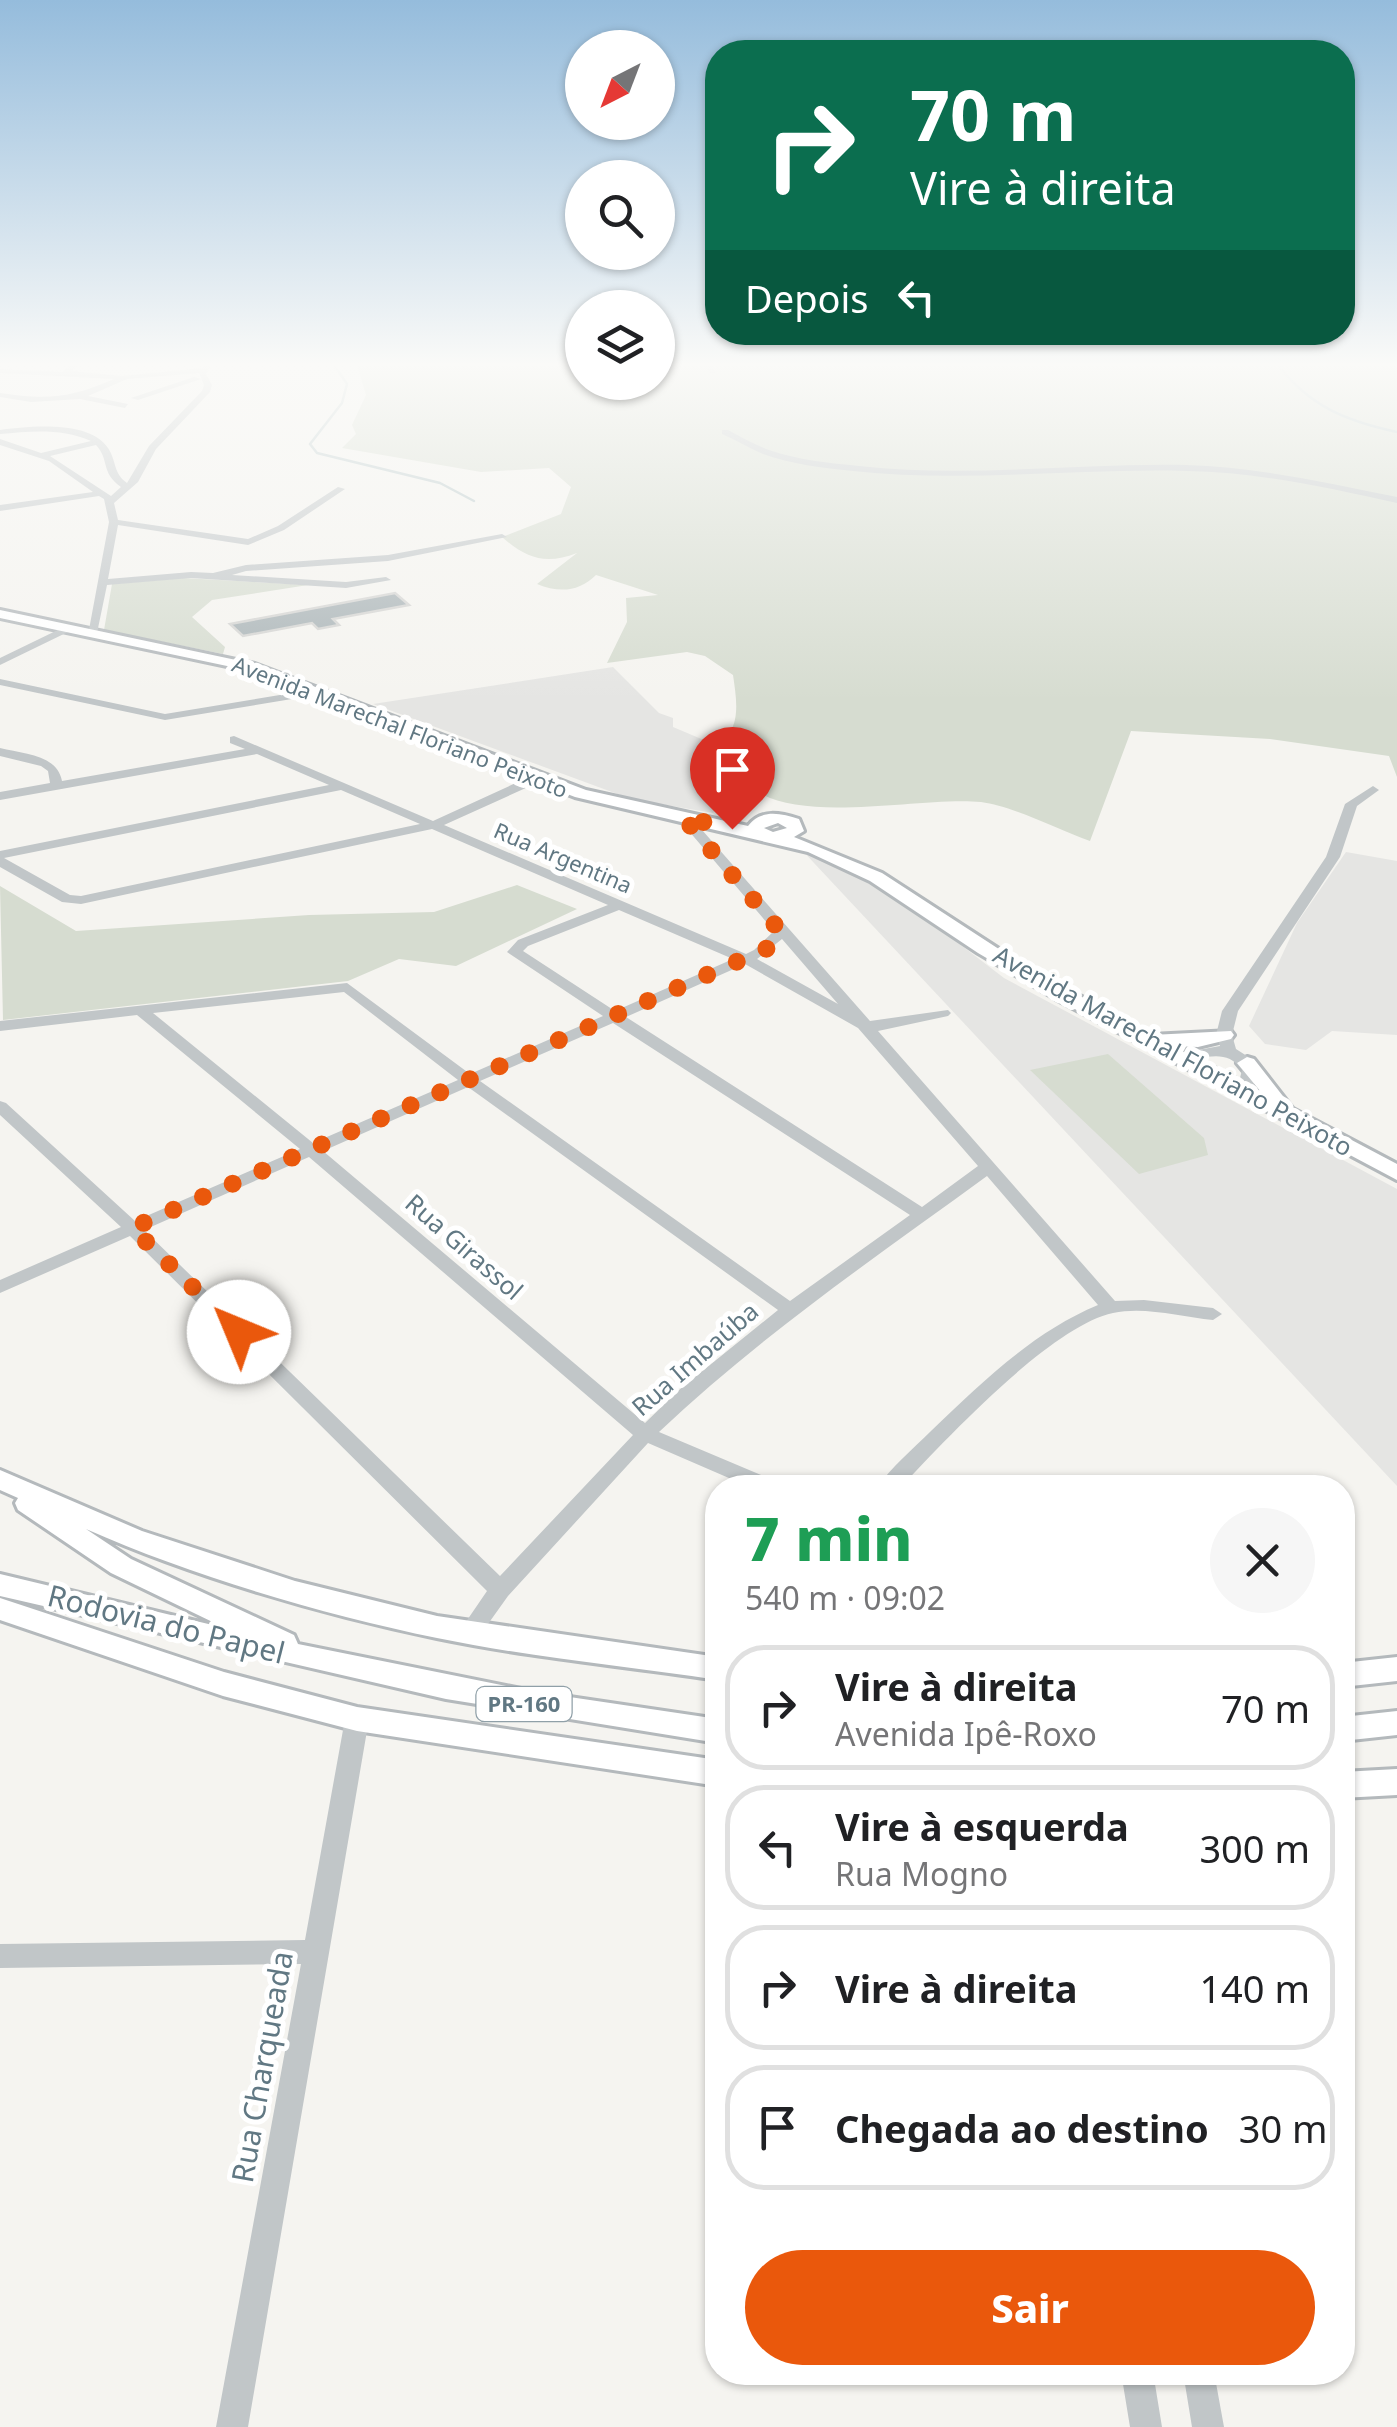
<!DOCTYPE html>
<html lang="pt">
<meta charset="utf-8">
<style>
body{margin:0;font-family:"Noto Sans",sans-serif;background:#f6f6f6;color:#202124;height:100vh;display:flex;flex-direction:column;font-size:38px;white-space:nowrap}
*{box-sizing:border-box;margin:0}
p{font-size:32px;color:#757577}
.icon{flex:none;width:55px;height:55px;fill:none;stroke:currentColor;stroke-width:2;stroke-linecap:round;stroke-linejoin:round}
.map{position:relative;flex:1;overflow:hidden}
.details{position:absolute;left:705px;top:1475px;width:650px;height:910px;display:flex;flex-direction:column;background:#fff;border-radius:40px;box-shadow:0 2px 8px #0004}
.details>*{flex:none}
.hud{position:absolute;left:705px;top:40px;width:650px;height:305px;border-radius:40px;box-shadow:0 2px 8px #0004;background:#0b6e4f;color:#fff;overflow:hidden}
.needle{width:65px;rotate:222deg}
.fabs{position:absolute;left:565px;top:30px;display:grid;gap:20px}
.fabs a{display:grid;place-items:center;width:110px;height:110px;border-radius:50%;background:#fff;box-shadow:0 2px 8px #0004;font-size:50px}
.pin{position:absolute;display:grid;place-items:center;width:85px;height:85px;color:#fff;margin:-102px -42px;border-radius:50% 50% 50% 0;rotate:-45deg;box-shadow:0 0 10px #0007}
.pin .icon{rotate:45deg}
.me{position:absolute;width:110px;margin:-55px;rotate:315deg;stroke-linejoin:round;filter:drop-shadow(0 0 8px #0008)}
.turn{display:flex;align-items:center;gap:35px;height:210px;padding:0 40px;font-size:45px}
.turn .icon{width:130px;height:130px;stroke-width:2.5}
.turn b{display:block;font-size:70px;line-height:85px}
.then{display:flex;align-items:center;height:95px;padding:0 40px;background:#0003;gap:20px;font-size:38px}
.round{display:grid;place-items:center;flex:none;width:105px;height:105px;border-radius:52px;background:#f6f6f6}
.headline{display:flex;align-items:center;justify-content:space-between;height:170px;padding:0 40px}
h1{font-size:60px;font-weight:800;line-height:75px;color:#1e9e55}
.button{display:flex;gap:20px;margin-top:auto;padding:20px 40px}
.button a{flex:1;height:115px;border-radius:60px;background:#ea580c;color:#fff;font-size:40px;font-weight:800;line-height:115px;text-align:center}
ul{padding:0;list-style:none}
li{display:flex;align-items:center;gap:30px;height:125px;margin:0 20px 15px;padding:0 20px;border:5px solid #e0e0e0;border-radius:40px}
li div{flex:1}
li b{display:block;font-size:38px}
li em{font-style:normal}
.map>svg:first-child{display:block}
.built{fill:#e5e5e3}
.green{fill:#d6dcd0}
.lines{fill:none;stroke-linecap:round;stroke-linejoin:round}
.stream{stroke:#b8c8ca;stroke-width:2.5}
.building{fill:#aab4b7;stroke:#d5d5d3;stroke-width:2.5}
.major-casing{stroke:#b4b9bc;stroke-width:6}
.minor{fill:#c1c6c8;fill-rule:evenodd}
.major{fill:#fff;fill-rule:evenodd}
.route{stroke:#ea580c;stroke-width:18;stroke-dasharray:0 32.4}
.labels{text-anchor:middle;stroke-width:10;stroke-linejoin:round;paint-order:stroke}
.far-street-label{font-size:22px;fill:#617883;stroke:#fff}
.shield{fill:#fff;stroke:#90a0a8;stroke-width:2.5}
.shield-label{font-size:22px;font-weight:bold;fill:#617883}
.street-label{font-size:25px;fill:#617883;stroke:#fff}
.near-street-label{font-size:30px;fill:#617883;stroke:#fff}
</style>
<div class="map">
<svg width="1397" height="2427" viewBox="0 0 1397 2427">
<rect width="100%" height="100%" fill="#f5f4f0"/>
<path class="built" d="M613,667L659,713L673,718V727L744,757L752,773L757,801L726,797L713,813L631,799L373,704Z
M800,848L844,863L923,916L1004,978L1397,1189V1486Z
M1346,852L1397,861V1035L1332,1031L1306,1050L1265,1044L1249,1026L1297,923Z"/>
<path class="green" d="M356,362H582V382H658V362H1397V777L1389,756L1270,739L1131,731L1090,841C1059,830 1013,806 981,802C924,796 799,825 754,789C750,762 740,756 716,747C742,729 737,703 733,675L705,656L687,652L607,663L627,622L626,598L658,595L596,575C579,592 559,593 537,584L577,553C546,565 527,559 502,537L561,514L571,487L549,468L481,472L342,448L356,434L352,425L366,395Z
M183,578L308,585L212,600L192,617L225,647L223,654L104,630L112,584Z
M517,885L577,909L456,966L399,959L348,981L3,1020L0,886L76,931L309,915L434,912Z
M1108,1054L1204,1138L1208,1155L1139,1174L1030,1070Z"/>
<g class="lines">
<path class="stream" d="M332,362L347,384L342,403L310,444L317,453L440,483L474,501
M1276,362C1308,406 1346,421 1397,432"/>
</g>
<path class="building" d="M395,593L409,605L333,619L339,625L318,629L312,623L243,636L230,624Z"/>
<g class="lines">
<defs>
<path id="major" d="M0,610L255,664L586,790L748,826C761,809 780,813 799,819L804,831L794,837L882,873L1022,964L1151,1035L1231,1031L1234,1035L1231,1039L1198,1047L1172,1046L1261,1092L1237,1063L1247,1057L1254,1059L1293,1109L1397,1164V1180L1056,999L978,953L870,881L808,852L575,797L246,670L0,618ZM778,823L787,828L773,832L764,828Z
M0,1470L142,1531L295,1581L437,1616L718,1657V1680C624,1666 529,1657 437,1638C324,1615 192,1576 86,1529L131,1559L294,1635L298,1644L536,1692L718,1719V1743L446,1699L0,1596V1574L225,1628L111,1573L18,1510L15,1503L18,1498L0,1490Z
M0,1598L224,1672L357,1707L718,1760V1786L357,1731L223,1696L0,1620Z
M1397,1657V1681L1342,1687V1663Z
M1397,1711V1735L1342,1741V1717Z
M1397,1769V1795L1342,1798V1772Z"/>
</defs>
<use href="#major" class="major-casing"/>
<path class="minor" d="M72,362H80L72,371L122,376L202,368L207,363L211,365L206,374L212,385L210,392L156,449L138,482L114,503L118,520L248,539L278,526L338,487L345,489L284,530L248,545L118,525L108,579L191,572L213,573L246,565L388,555L502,534L507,537L388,561L246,571L232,575L346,582L386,577L391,580L346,588L191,578L107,585L97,633L88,635L109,522L104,499L99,496L0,511V505L93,492L49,461L0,445V439L41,453L91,441C62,428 31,431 0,434V430C29,426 90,420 108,448C117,462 113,473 127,483L149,446L202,391L204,385L199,373L127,379L88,396L128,404L125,408L80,399L31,402L0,397V393C47,400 71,398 114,379L0,373V369L63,372ZM96,445C110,460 100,472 121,487L111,496L50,456Z
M704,362H710L715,373H709Z
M194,377L201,379L138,400L131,398Z
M722,430H728C741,437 755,445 769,450C798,460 829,463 859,466C968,478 1077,463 1186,465C1257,467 1328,483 1397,497V503C1328,488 1258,472 1187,471C1075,468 964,483 853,471C823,468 791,464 763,454C749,448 736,440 722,434Z
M68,625L73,628L72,630L0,665V658Z
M0,679L165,714L316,689L322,692L316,695L165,720L0,685Z
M234,736L433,821L531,776H539V782L444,825L746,954L754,950L774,931L677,817L688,814L870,1021L948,1010L951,1013L948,1016L878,1031L1115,1301L1144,1300L1213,1308L1222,1314L1213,1320C1181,1317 1145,1306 1113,1313C1051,1326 945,1440 900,1488H877C891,1467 913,1449 931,1431C981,1383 1033,1332 1098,1305L987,1176C876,1257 760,1336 659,1432L780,1483L783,1488H752L648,1443L508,1596L478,1638L470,1641L462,1638L459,1632L487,1591L130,1236L0,1293V1280L121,1227L0,1115V1101L6,1103L135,1221L300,1149L137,1015L0,1031V1021L347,983L470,1074L603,1016L507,952L518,940L608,905L432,829L81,904L62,902L0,867V851L329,785L257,754L0,800V792L50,783L48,771L41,766L0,756V748C23,754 57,754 62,781L245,749L230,743V737ZM341,790L420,824L81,896L70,895L4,858ZM619,910L733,959L615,1011L523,951L528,946ZM782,939L838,1004L757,959ZM745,964L858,1028L978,1166L922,1207L626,1017ZM344,992L458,1080L313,1143L153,1013ZM613,1023L910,1215L790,1301L480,1081ZM468,1087L778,1310L679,1390L645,1423L323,1151ZM309,1157L633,1435L500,1576L144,1230Z
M1373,786L1379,790L1357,806L1340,857L1238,1011L1232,1035L1236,1049L1250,1058L1258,1070L1251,1093L1245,1095L1237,1090L1242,1070C1225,1045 1200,1062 1176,1060L1174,1057L1176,1054L1220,1046L1216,1035L1222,1011L1326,857L1345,804Z
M357,1710L365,1712L369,1719L248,2427H216L301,1964L0,1968V1944L305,1940L345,1719L349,1712Z
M1121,2372H1153L1162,2427H1130Z
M1183,2372H1214L1224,2427H1192Z"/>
<use href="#major" class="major"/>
</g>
<linearGradient id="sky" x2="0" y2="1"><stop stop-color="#95bcdc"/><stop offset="0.52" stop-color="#fafaf8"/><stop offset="1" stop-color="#fafaf8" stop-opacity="0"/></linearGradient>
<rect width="1397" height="701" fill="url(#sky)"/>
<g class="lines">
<path class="route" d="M239,1332L132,1228L768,948L781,932L683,817L732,829"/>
</g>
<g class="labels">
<g class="far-street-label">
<text transform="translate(400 727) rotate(21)" y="8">Avenida Marechal Floriano Peixoto</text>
<text transform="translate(563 858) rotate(23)" y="8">Rua Argentina</text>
</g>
<rect class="shield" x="476.5" y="1687" width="95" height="34" rx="8"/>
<g class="shield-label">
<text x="524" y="1712">PR-160</text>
</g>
<g class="street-label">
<text transform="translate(1173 1051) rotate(29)" y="9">Avenida Marechal Floriano Peixoto</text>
<text transform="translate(464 1247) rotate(41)" y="9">Rua Girassol</text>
<text transform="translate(695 1359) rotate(-41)" y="9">Rua Imbaúba</text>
</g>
<g class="near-street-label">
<text transform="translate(166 1625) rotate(14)" y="10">Rodovia do Papel</text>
<text transform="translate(263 2067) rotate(-80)" y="10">Rua Charqueada</text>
</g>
</g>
</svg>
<div class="fabs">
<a><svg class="needle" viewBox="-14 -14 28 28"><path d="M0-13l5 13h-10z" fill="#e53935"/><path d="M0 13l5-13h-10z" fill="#757577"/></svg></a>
<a><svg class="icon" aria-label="search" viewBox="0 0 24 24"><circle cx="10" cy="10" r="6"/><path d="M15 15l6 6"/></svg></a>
<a><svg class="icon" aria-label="layers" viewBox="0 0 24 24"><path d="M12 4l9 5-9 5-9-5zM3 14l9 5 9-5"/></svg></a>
</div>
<div class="pin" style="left:732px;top:829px;background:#d93025"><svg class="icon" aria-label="arrive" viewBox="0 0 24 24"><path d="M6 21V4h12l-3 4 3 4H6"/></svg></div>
<svg class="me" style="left:239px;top:1332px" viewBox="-20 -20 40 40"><circle r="19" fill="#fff"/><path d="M0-13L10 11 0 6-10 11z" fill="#ea580c"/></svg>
<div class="hud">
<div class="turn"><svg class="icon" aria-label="right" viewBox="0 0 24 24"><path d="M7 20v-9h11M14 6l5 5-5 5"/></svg><div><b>70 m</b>Vire à direita</div></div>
<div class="then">Depois<svg class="icon" aria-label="left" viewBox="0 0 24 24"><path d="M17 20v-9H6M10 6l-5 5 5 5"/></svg></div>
</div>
<section class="details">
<div class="headline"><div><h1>7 min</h1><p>540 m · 09:02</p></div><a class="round"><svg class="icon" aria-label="close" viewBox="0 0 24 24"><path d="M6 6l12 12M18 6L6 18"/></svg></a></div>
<ul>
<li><svg class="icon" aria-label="right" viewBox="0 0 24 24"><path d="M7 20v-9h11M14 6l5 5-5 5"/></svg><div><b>Vire à direita</b><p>Avenida Ipê-Roxo</p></div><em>70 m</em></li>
<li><svg class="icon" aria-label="left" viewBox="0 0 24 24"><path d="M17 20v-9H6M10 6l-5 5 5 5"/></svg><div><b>Vire à esquerda</b><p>Rua Mogno</p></div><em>300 m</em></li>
<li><svg class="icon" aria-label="right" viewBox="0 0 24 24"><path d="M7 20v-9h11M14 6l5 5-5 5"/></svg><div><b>Vire à direita</b></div><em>140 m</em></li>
<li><svg class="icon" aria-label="arrive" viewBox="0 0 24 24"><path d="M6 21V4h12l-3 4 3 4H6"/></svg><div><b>Chegada ao destino</b></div><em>30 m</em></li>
</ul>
<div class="button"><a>Sair</a></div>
</section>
</div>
